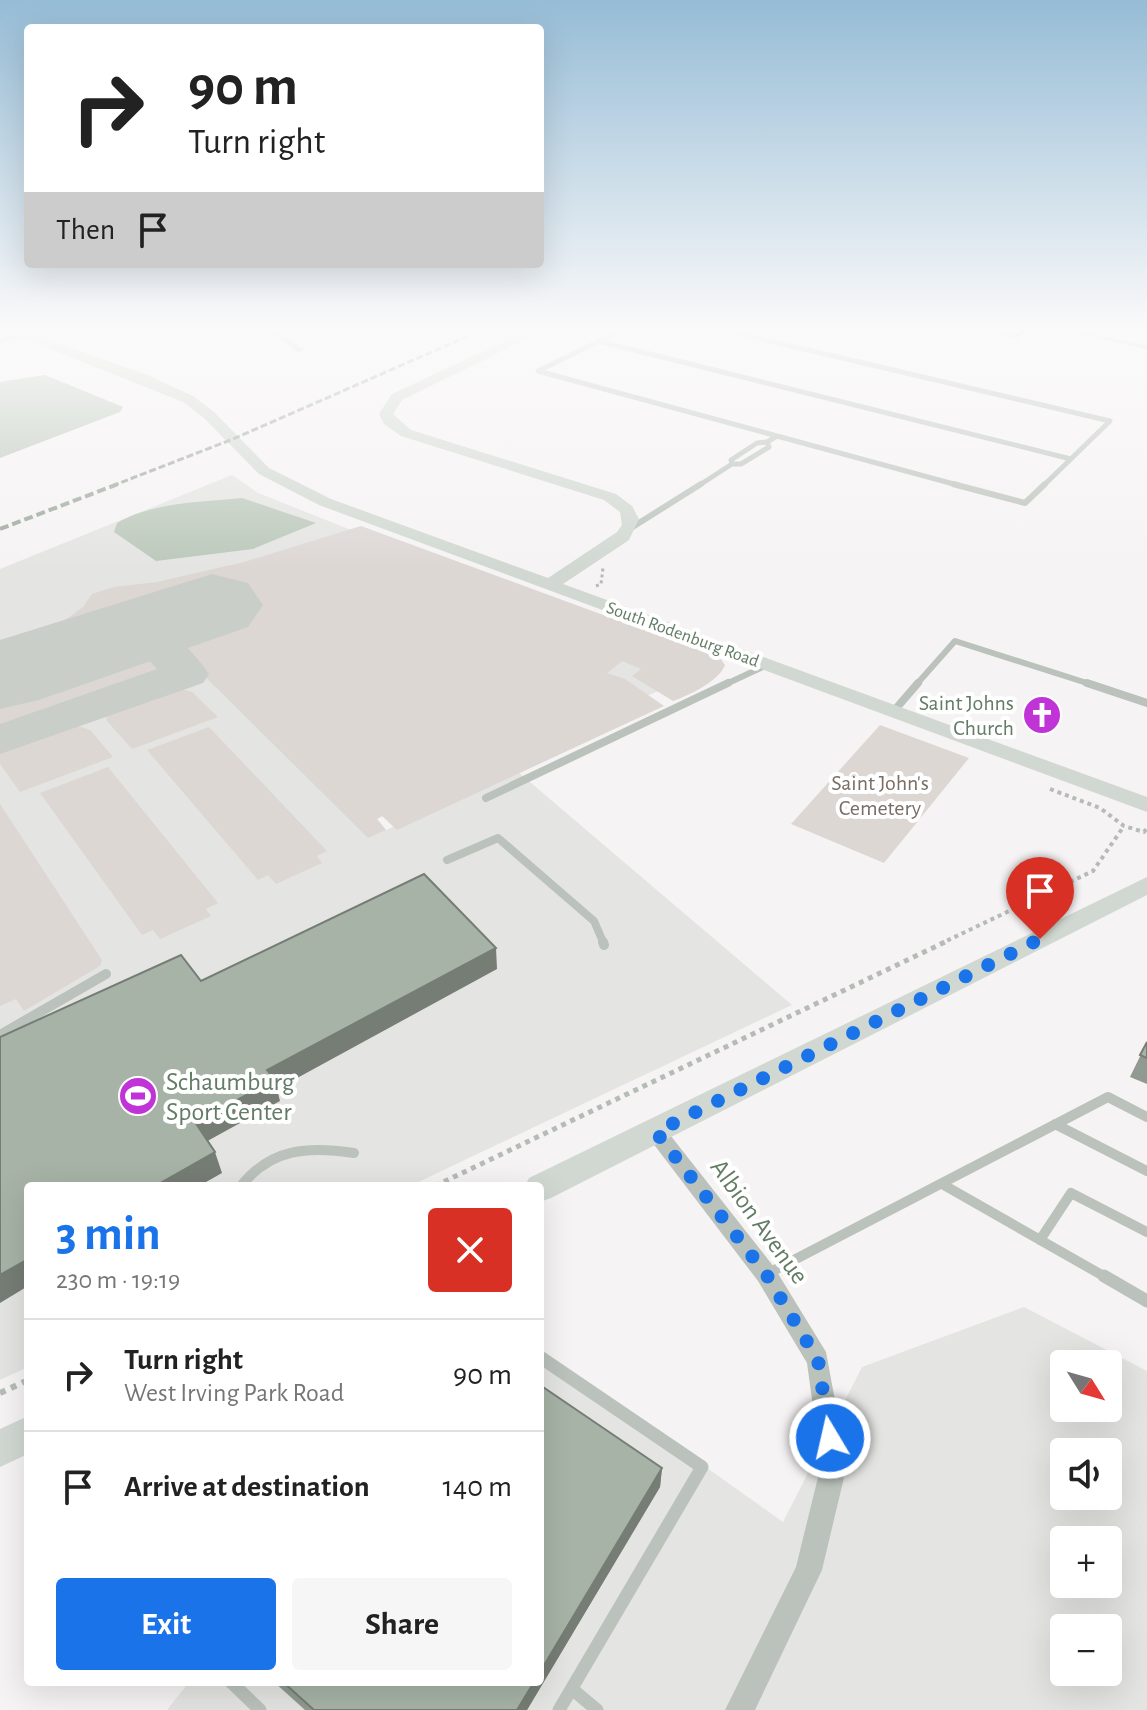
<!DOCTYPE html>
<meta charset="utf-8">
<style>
body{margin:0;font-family:"Alegreya Sans",sans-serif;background:#f6f6f6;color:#222;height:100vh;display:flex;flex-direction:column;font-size:30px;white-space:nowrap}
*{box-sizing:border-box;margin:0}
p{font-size:26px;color:#767676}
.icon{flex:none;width:44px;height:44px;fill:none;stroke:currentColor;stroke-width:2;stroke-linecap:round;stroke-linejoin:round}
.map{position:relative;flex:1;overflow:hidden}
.sheet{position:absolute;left:24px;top:1182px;width:520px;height:504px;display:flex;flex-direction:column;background:#fff;border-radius:8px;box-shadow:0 8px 32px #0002}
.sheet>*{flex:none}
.top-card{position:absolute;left:24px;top:24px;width:520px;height:244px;border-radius:8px;box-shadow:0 8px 32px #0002;background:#fff;color:#222;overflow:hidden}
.needle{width:52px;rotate:127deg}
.controls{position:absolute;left:1050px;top:1350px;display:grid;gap:16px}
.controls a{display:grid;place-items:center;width:72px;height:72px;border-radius:8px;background:#fff;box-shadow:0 8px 32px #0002;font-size:40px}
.pin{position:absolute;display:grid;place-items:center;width:68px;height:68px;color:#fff;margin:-82px -34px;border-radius:50% 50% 50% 0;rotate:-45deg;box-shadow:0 0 8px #0007}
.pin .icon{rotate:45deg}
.me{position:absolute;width:88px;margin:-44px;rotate:351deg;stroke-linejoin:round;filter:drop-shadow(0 0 6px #0008)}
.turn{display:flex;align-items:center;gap:28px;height:168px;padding:0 32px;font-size:36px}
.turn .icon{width:104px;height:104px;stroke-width:2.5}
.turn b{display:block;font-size:56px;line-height:68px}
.then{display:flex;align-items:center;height:76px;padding:0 32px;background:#0003;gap:16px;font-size:30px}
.round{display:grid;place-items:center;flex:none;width:84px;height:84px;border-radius:8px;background:#f6f6f6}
.head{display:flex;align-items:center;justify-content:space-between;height:136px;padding:0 32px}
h1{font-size:48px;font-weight:600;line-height:60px;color:#1a73e8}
.action{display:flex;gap:16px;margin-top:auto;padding:16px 32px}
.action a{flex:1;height:92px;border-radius:8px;background:#1a73e8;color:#fff;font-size:32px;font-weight:600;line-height:92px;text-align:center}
.action a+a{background:#f6f6f6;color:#222}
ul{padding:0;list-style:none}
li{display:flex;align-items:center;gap:24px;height:112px;padding:0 32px;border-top:2px solid #e0e0e0}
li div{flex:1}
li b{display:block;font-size:30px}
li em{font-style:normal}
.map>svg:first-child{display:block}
.built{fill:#e4e4e2;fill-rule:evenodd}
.green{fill:#ddd7d4}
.water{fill:#bbc8ba}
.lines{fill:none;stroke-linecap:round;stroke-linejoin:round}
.taxiway{fill:#cacec9;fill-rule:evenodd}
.runway{fill:#cacec9;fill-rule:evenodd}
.path-far3{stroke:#b5bbb5;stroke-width:3;stroke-dasharray:3 3;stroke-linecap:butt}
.path-far2{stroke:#b5bbb5;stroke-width:4;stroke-dasharray:4 4;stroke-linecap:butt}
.path-far1{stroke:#b5bbb5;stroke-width:5;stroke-dasharray:5 5;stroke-linecap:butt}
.path{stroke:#b5bbb5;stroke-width:6;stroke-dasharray:6 6;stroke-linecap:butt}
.lane-far4{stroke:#bac2bb;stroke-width:5}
.lane-far3{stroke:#bac2bb;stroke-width:6}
.lane-far2{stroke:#bac2bb;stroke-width:8}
.lane-far1{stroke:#bac2bb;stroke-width:10}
.lane{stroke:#bac2bb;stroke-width:13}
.street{fill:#bac2bb;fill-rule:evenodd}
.secondary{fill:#d1d8d1;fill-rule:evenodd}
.rail-far1{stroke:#9da99e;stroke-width:3;stroke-dasharray:7 3;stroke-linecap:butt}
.rail{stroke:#9da99e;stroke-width:4;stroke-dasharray:9 4;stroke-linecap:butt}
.wall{fill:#909a90}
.shaded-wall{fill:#757d75}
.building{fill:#a7b3a7;stroke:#757d75;stroke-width:2}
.route{stroke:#1a73e8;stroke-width:14;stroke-dasharray:0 25.2}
.labels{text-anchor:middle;stroke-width:8;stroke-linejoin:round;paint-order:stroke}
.far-street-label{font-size:18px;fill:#637c65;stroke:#fff}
.poi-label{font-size:22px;fill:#637c65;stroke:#fff;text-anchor:end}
.park-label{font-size:22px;fill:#796e65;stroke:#fff}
.near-poi-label{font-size:26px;fill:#637c65;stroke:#fff;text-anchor:start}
.near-street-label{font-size:26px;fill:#637c65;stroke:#fff}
</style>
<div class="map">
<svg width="1147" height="1710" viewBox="0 0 1147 1710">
<rect width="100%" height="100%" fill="#f6f3f4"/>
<path class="built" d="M232,475L258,493L704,670L377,819L386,830L517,771L792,1005L410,1186H28V1367L0,1380V569Z
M1024,1307L1147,1371V1710H167L189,1682H540V1349L783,1522L862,1367ZM1064,1364H1108V1408H1064ZM1064,1452H1108V1496H1064ZM1064,1540H1108V1584H1064ZM1064,1628H1108V1672H1064Z"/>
<path class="green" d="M361,526L720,658L725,665C719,681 690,695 673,701L632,676L641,669L622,661L607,673L625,679L664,706L397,830L382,816L377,819L386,830L368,838L168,640L233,617L203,590L0,655V642L65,620L83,607L92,594L114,587L157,582L244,562Z
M122,656L151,659L159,670L142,681L0,731V697Z
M175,687L192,692L218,717L132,749L107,721L106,716L117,707Z
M72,724L90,730L113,757L20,792L0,764V753L10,746Z
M880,725L969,758L884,863L791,824Z
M209,727L327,851L317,856L322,863L276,884L268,875L258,880L147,750Z
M108,767L218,903L206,909L211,916L160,939L153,930L142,935L40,793Z
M0,804L102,960L100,966L24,1011L16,999L0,1006Z"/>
<path class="water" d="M45,375L123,407L120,412L0,458V382Z
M242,498L316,523L253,549L156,561L114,532L117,523C153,502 202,502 242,498Z"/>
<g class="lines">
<path class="taxiway" d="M140,616C166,623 194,652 209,674L203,683L0,754V724L157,669L119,629L125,620Z"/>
<path class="runway" d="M212,574L248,583L263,605L248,627L39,700L0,709V640Z"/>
<path class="path-far3" d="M596,586L601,584L603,568"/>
<path class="path-far2" d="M1050,789L1100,808L1124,826L1144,832L1147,828
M940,944L1093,871L1124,826"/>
<path class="path-far1" d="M435,1186L945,942"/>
<path class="path" d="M0,1393L28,1380"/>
<path class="lane-far4" d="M622,330L538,371L777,436L767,442
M723,330L1110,421L1043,486
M598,341L1071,459
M777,436L961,486
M767,442L769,447L741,464H732L731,460L757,443Z
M698,486L732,464"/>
<path class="lane-far3" d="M953,484L1025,503L1045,484
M631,528L701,484
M724,685L767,665
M916,685L955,641L1093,685"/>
<path class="lane-far2" d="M1087,683L1147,703
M893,712L918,683
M486,798L728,683
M447,860L498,838L594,921L604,944"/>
<path class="lane-far1" d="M603,942L604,945
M0,1035L106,974
M1055,1124L1147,1171
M942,1184L1107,1278
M241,1186C271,1148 309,1146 354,1153
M1040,1240L1071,1193L1147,1232
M767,1274L1108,1097L1147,1117"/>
<path class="lane" d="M1104,1276L1147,1301
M540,1357L702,1467L559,1710
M231,1682L260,1710
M572,1689L597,1710"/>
<path class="street" d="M267,330H276L305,350L298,352Z
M1059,330H1075L1147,345V349Z
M21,333L24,337L0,343V338Z
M656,1124L663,1126L774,1267L826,1352L847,1465L822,1570L755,1710H725L796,1567L821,1465L807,1363L758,1281L649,1138L646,1132L649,1126Z"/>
<path class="secondary" d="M3,330H20L147,375L193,396L214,412L269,468L331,499L548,578L617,532L622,525L620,512L604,500L401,436L384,424L379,414L392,394L529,330H545L402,400L393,414L411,430L616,494L632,506L639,519L629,540L563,584L1147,797V812L319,505L259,474L204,418L183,402Z
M1147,877V895L551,1198L540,1202V1186H525L529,1178Z
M28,1416V1454L0,1467V1429Z"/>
<path class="rail-far1" d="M112,486L233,439L482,330"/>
<path class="rail" d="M0,529L118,484"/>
</g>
<path class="wall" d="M978,330H1028L1016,338Z
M1147,1042V1084L1130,1077Z
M662,1468L660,1487L527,1710H305L274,1682H540Z"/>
<path class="shaded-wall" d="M1019,330H1028L1016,338Z
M496,948L497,969L277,1089L280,1101L202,1144L195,1122L267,1070Z
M215,1152L222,1173L199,1186H155Z
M28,1259V1286L0,1303V1275Z
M662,1468L660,1487L527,1710H517L534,1682H540V1672Z"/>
<path class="building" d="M424,874L496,948L267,1070L275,1080L195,1122L215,1152L155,1186H28V1259L0,1275V1037L181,955L201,981Z
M1147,1042V1058L1140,1055Z
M540,1385L662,1468L540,1672Z
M283,1682H534L517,1710H314Z"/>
<linearGradient id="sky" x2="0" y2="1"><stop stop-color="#96bcd6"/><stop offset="0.58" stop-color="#fbfafa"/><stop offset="1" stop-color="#fbfafa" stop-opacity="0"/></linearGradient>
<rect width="1147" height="569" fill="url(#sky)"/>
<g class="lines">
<path class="route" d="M830,1438L818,1360L766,1274L656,1132L1040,939"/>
</g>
<defs>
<symbol id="church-disc" viewBox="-11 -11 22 22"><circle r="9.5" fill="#c033d6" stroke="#fff"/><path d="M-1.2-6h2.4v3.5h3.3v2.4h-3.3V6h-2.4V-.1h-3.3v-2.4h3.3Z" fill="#fff"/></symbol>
<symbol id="stadium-disc" viewBox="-11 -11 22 22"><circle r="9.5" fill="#c033d6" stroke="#fff"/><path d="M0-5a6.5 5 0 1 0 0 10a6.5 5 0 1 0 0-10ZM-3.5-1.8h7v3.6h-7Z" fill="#fff"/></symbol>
</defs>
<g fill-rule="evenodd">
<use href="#church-disc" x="1020" y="693" width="44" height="44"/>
<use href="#stadium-disc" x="116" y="1074" width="44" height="44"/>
</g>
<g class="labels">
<g class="far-street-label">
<text transform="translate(683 634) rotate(20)" y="6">South Rodenburg Road</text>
</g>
<g class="poi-label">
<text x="1014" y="710">Saint Johns<tspan x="1014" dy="25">Church</tspan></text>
</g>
<g class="park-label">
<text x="880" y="790">Saint John's<tspan x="880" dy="25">Cemetery</tspan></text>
</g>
<g class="near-poi-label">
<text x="166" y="1090">Schaumburg<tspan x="166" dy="30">Sport Center</tspan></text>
</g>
<g class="near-street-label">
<text transform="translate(760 1221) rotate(54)" y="9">Albion Avenue</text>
</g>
</g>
</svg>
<div class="controls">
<a><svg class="needle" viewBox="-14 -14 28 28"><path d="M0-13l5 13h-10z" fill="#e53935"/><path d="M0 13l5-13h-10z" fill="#767676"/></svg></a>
<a><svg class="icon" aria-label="sound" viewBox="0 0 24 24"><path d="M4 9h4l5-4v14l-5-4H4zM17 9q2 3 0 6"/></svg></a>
<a>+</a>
<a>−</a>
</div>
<div class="pin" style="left:1040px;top:939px;background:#d93025"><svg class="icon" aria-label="arrive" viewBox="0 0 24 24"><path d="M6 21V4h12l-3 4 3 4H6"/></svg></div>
<svg class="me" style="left:830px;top:1438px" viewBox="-20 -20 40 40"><circle r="17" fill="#1a73e8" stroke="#fff" stroke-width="3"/><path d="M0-11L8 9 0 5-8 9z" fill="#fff"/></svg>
<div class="top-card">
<div class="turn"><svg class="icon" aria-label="right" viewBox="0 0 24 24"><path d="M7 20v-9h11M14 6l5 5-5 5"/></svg><div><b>90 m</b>Turn right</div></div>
<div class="then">Then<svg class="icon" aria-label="arrive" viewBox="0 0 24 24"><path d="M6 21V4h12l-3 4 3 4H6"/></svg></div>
</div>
<section class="sheet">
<div class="head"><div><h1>3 min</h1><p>230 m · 19:19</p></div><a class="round" style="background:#d93025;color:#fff"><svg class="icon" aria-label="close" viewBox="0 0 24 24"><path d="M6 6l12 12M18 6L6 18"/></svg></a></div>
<ul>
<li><svg class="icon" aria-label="right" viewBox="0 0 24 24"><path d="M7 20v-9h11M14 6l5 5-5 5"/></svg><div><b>Turn right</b><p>West Irving Park Road</p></div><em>90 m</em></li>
<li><svg class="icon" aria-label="arrive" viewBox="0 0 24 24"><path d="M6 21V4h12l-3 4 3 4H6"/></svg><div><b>Arrive at destination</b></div><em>140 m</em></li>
</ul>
<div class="action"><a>Exit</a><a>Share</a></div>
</section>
</div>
